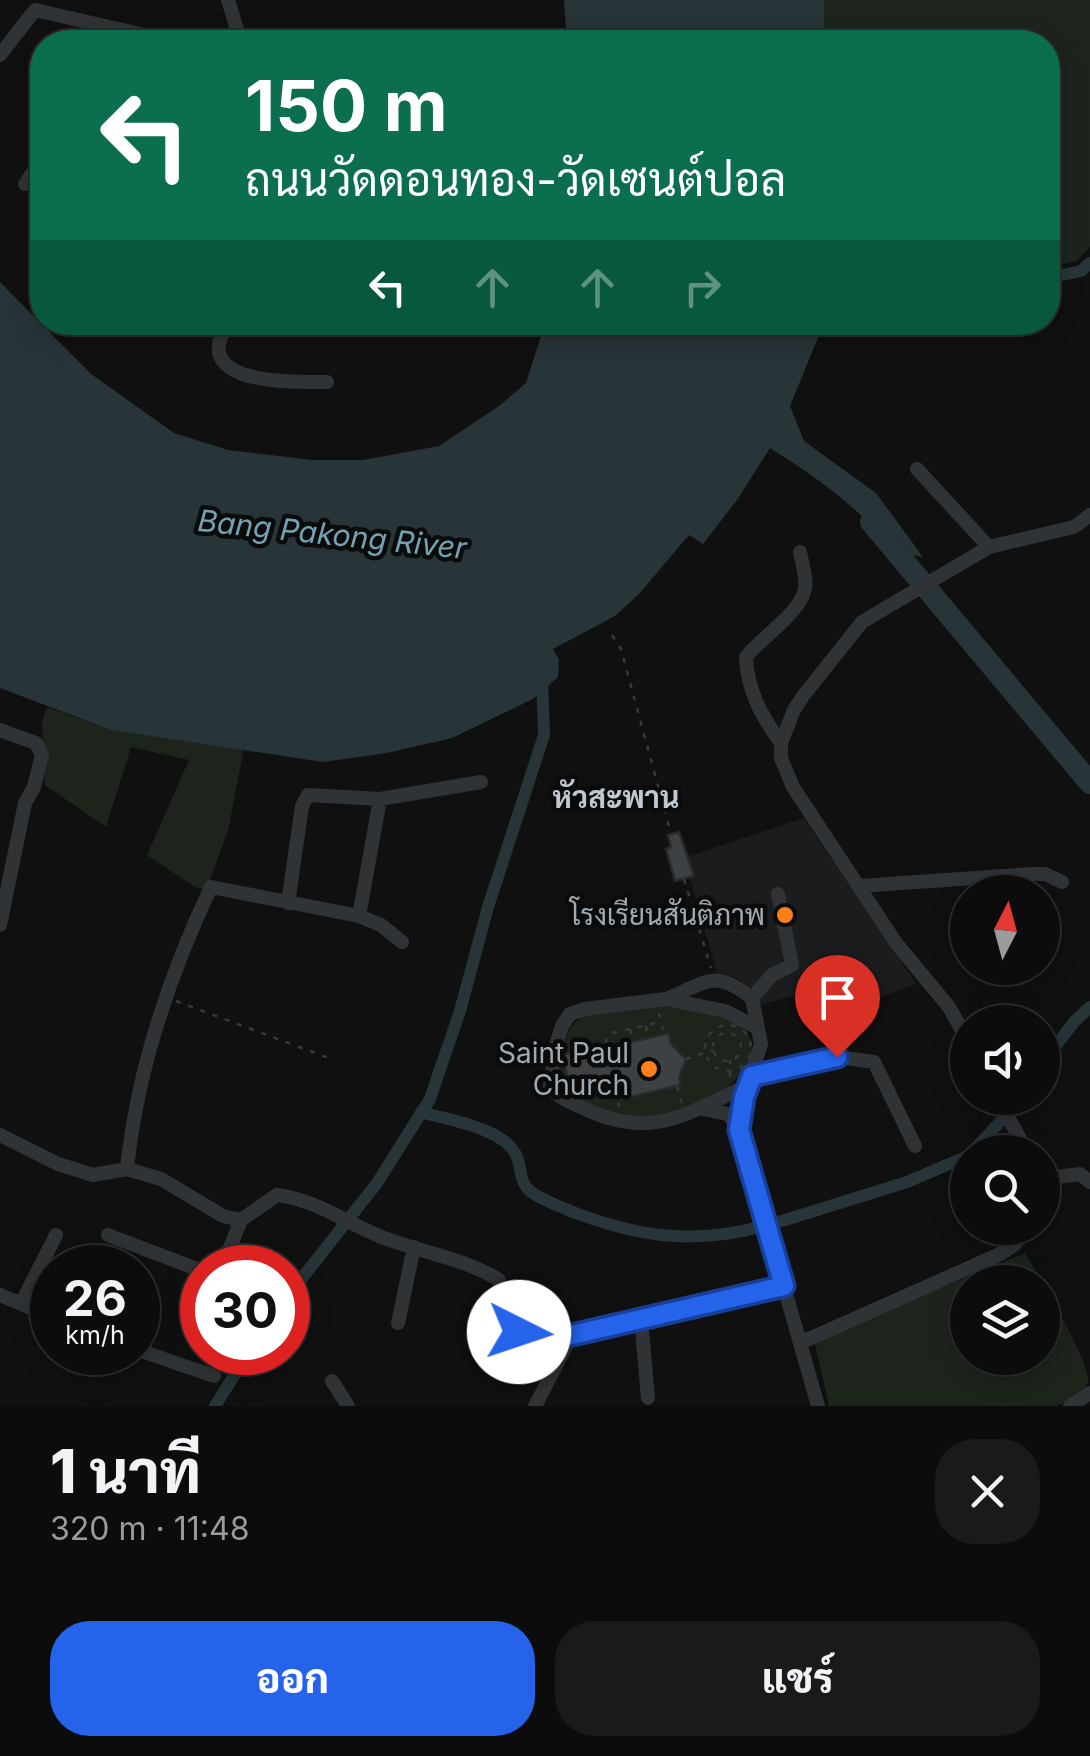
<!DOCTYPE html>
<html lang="th">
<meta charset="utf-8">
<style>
body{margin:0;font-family:Inter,Sarabun,sans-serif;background:#1a1a1b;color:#f1f3f6;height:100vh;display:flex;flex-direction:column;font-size:38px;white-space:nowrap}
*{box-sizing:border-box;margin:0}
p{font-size:32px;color:#9a9b9d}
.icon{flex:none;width:55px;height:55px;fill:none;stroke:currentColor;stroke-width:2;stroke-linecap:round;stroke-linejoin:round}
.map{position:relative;height:1406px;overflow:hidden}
.sheet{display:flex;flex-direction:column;background:#0c0c0d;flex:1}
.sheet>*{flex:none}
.top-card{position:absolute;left:30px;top:30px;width:1030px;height:305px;border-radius:40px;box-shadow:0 5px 25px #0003,0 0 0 2px #2c2c2e;background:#0b6e4f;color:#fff;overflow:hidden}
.needle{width:65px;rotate:6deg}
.tools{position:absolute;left:950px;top:875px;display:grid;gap:20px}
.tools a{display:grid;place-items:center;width:110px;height:110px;border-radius:50%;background:#0c0c0d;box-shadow:0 5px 25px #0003,0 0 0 2px #2c2c2e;font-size:50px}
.speed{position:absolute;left:30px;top:1245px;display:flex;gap:20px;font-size:50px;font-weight:700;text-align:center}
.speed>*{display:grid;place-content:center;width:130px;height:130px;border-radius:50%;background:#0c0c0d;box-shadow:0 5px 25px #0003,0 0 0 2px #2c2c2e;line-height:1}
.speed small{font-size:25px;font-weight:400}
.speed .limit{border:15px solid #d22;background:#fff;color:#111}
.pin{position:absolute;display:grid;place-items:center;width:85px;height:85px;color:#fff;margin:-102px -42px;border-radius:50% 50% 50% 0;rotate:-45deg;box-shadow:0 0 10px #0007}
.pin .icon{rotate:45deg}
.me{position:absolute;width:110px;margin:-55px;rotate:94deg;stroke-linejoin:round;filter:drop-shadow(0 0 8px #0008)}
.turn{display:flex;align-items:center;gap:35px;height:210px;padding:0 50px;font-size:45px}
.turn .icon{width:130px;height:130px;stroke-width:2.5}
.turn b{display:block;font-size:70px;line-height:85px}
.lanes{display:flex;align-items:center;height:95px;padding:0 50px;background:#0003;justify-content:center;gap:50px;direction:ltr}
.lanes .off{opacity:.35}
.round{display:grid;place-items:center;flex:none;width:105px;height:105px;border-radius:40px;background:#1a1a1b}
.overview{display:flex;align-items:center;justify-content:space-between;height:170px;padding:0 50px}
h1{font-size:60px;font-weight:800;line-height:75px}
.primary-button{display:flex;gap:20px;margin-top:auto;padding:20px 50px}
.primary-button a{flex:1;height:115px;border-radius:40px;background:#2563eb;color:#fff;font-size:40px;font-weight:800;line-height:115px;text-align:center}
.primary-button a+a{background:#1a1a1b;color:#f1f3f6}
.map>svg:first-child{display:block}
.built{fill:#1b1c1e}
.green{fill:#1c241c}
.water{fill:#273438}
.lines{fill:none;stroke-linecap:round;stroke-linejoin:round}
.canal{stroke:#273438;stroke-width:12}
.river{stroke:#273438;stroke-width:22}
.building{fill:#3e4144;stroke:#292a2d;stroke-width:2.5}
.path{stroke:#363a3d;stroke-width:2.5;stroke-dasharray:5 8;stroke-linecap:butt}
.minor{stroke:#303336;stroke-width:14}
.route-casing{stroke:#184099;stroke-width:25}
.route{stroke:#2563eb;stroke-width:18}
.poi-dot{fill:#ff801a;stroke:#0b0b0c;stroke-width:4}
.labels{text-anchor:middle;stroke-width:9;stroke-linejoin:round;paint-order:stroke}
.poi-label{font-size:28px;fill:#9faab3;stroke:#0b0b0c;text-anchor:end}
.water-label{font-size:30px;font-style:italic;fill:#73a2b2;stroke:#0b0b0c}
.neighbourhood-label{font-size:30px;font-weight:bold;fill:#c1c8cf;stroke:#0b0b0c}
</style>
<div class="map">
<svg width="1090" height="1406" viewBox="0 0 1090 1406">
<rect width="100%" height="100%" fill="#101011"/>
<path class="built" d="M804,818L916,984L834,1014L822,988L759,1005L750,988L737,978L717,972L684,858Z"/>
<path class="green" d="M824,0H1090V247L1077,261L1048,267V42H824Z
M47,707L111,730L244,748L228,831L206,890L195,887L147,855L189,760L131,747L106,827L45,785L42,721Z
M658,1005C682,1009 720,1007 740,1023C746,1028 750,1036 751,1043C759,1082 688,1113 656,1118C645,1120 629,1119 617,1118C598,1116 573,1097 556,1087C566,1001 581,1015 658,1005Z
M1025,1253L1042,1282H968V1358H1042L1043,1284C1054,1303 1090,1364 1088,1383C1082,1396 1069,1400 1057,1406H829L814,1341Z"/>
<path class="water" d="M564,0H824V42H567Z
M0,282L91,374L174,433L228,450L312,460H363L439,446L499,406L526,383L545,323H824L790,406L804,441L876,493L923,557L894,551C860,508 816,477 770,448L737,500L703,544L689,535L639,594L615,616L553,649L559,660L558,677L533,699L452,738L387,753L323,762L111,730L0,688Z"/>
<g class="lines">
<path class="canal" d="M1048,278L1081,271L1090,263
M1042,1063L1075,1021L1090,1007
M1013,1105L1018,1098
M421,1112C448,1120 506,1128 517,1157C522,1170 519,1182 531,1192C544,1201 559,1206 573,1212C638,1237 695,1245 763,1226
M972,1152L1000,1122
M782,1221L907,1182L968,1156
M288,1296L377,1183L430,1099L460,1011L488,907L544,735L542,678
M215,1406L249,1352"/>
<path class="river" d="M871,522L1090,783"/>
</g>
<path class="building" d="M679,832L694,876L675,881L666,849L671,847L668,835Z
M669,1033L671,1044L686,1059L679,1078L681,1085L622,1099L616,1074L570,1086L564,1063L565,1054L602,1044L603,1049Z"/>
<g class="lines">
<path class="path" d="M612,635L621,649L671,834
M684,879L711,968
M176,1001L334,1060
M659,1013L664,1035
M705 1048a23 23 0 1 1 46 0a23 23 0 1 1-46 0Z
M646,1026L648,1038
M630,1029L633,1042
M713 1047a14 14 0 1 1 28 0a14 14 0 1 1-28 0Z
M686,1059L713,1050
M730,1077V1060
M677,1086L682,1104
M619,1107L606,1039L612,1033L661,1022"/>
<path class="minor" d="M228,0L241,42
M0,55L35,10L175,42
M25,184L42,159
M229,322C224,331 217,341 219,352C225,385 302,382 327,382
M917,469L989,547
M0,730L36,743L42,755L34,787L25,803L0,925
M781,743C762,717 747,690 746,657C761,638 798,614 804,592C808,580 802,564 800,552
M859,886L1032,874H1045L1062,882
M288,903L302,806L308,795L380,799L481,782
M359,916L381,925L402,942
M752,998L772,975L792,965L778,894
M666,999C708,982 713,968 752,998L761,1044L744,1097L739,1129
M968,1041L949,1007L896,943L793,787L781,758V743L794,710L803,696L862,622L989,547L1074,527L1090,515
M752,1076L837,1057L874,1062L915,1146
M748,1085C687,1114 650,1141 583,1108C570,1102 559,1098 550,1087L555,1048L562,1026L570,1014L585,1009L666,999L725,1011L758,1028
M998,1098L1027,1152
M703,1109L728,1114L739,1129L818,1406
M0,1135L58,1164L93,1175L127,1169L161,1179L223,1216L241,1220L277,1195C318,1200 349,1225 387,1239C424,1253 466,1259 499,1280L505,1320C525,1337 547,1338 572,1335L784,1286
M127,1169C137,1071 169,976 211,887L359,916L380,799
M1042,1179L1080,1174L1090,1182
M108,1235L202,1271
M222,1268L241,1220
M38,1270L52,1275
M0,1295L52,1317
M21,1304L56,1235
M641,1319L648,1398
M398,1323L414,1247
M800,1343L1000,1254L1014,1245L1027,1228
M138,1350L214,1376
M332,1381L348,1406
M535,1406L572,1335
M1070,1406L1090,1393"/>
</g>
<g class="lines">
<defs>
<path id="route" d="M519,1332L551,1338L572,1335L784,1286L739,1130L744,1097L752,1076L837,1057"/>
</defs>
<use href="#route" class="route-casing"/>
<use href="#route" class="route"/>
</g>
<g class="poi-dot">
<circle cx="785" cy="915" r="10"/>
<circle cx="649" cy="1069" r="10"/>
</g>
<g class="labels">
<g class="poi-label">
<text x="765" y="925">โรงเรียนสันติภาพ</text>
<text x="629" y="1063">Saint Paul<tspan x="629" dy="32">Church</tspan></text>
</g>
<g class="water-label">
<text transform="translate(332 535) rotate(6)" y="10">Bang Pakong River</text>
</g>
<g class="neighbourhood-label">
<text x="616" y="808">หัวสะพาน</text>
</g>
</g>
</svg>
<div class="tools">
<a><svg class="needle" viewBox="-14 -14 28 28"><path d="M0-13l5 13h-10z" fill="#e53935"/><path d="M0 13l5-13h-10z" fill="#9a9b9d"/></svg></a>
<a><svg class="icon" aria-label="sound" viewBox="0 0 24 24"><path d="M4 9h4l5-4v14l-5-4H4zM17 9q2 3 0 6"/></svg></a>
<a><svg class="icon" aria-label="search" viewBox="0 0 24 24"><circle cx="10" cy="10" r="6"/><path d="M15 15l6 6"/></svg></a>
<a><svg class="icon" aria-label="layers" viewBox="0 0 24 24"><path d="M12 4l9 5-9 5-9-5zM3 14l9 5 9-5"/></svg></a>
</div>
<div class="speed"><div>26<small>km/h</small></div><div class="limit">30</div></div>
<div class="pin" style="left:837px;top:1057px;background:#d93025"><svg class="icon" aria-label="arrive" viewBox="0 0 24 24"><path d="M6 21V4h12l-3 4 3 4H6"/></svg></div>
<svg class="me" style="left:519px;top:1332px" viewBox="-20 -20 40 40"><circle r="19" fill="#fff"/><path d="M0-13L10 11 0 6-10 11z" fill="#2563eb"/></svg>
<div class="top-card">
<div class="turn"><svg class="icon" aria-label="left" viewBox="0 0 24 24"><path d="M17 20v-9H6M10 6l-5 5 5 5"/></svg><div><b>150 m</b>ถนนวัดดอนทอง-วัดเซนต์ปอล</div></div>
<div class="lanes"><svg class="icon" aria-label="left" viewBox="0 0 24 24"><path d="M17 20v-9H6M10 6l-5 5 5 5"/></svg><svg class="icon off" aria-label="ahead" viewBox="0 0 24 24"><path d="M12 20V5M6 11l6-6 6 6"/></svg><svg class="icon off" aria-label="ahead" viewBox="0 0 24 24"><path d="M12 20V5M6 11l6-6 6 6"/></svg><svg class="icon off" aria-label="right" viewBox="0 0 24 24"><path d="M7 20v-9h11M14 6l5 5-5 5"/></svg></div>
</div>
</div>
<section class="sheet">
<div class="overview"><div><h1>1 นาที</h1><p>320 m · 11:48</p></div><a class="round"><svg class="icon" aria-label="close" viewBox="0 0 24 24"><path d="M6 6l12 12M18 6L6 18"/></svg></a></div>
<div class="primary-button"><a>ออก</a><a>แชร์</a></div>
</section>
